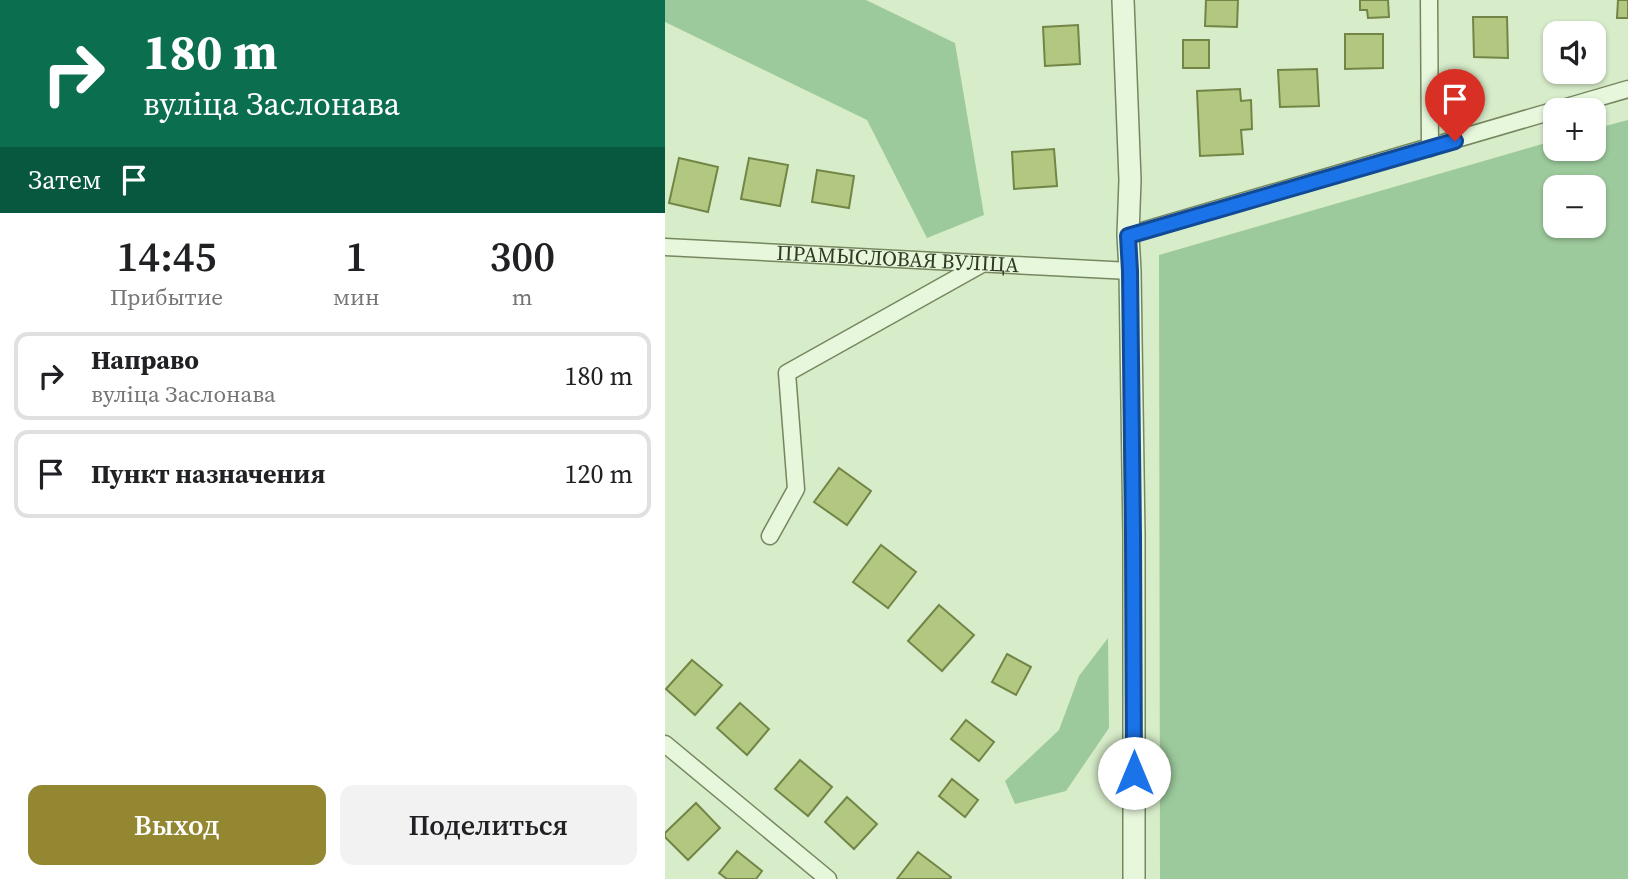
<!DOCTYPE html>
<html lang="ru">
<meta charset="utf-8">
<style>
body{margin:0;font-family:"Source Serif 4",serif;background:#f2f2f2;color:#202124;height:100vh;display:flex;flex-direction:column;font-size:26px;white-space:nowrap}
*{box-sizing:border-box;margin:0}
p{font-size:23px;color:#757577}
.icon{flex:none;width:38px;height:38px;fill:none;stroke:currentColor;stroke-width:2;stroke-linecap:round;stroke-linejoin:round}
.map{position:relative;flex:1;overflow:hidden}
.drawer{display:flex;flex-direction:column;background:#fff;width:665px}
.drawer>*{flex:none}
.banner{background:#0b6e4f;color:#fff;overflow:hidden}
.controls{position:absolute;left:878px;top:21px;display:grid;gap:14px}
.controls a{display:grid;place-items:center;width:63px;height:63px;border-radius:14px;background:#fff;box-shadow:0 2px 5px #0004;font-size:35px}
.pin{position:absolute;display:grid;place-items:center;width:60px;height:60px;color:#fff;margin:-72px -30px;border-radius:50% 50% 50% 0;rotate:-45deg;box-shadow:0 0 7px #0007}
.pin .icon{rotate:45deg}
.me{position:absolute;width:77px;margin:-38px;rotate:0deg;stroke-linejoin:round;filter:drop-shadow(0 0 5px #0008)}
.turn{display:flex;align-items:center;gap:24px;height:147px;padding:0 28px;font-size:32px}
.turn .icon{width:91px;height:91px;stroke-width:2.5}
.turn b{display:block;font-size:49px;line-height:60px}
.then{display:flex;align-items:center;height:66px;padding:0 28px;background:#0003;gap:14px;font-size:26px}
.eta{display:flex;justify-content:space-evenly;align-items:center;height:119px;text-align:center}
.eta b{font-size:42px;font-weight:600;line-height:49px}
.primary-button{display:flex;gap:14px;margin-top:auto;padding:14px 28px}
.primary-button a{flex:1;height:80px;border-radius:14px;background:#938732;color:#fff;font-size:28px;font-weight:600;line-height:80px;text-align:center}
.primary-button a+a{background:#f2f2f2;color:#202124}
ul{padding:0;list-style:none}
li{display:flex;align-items:center;gap:21px;height:88px;margin:0 14px 10px;padding:0 14px;border:4px solid #e0e0e0;border-radius:14px}
li div{flex:1}
li b{display:block;font-size:26px}
li em{font-style:normal}
main{display:flex;flex:1;min-height:0}
.map>svg:first-child{display:block}
.green{fill:#9dca9d;fill-rule:evenodd}
.building{fill:#b2c881;stroke:#738546;stroke-width:2}
.lines{fill:none;stroke-linecap:round;stroke-linejoin:round}
.minor-casing{stroke:#76875f;stroke-width:19}
.tertiary-casing{stroke:#76875f;stroke-width:24}
.minor{stroke:#e7f7dc;stroke-width:16}
.tertiary{stroke:#e7f7dc;stroke-width:21}
.route-casing{stroke:#114b97;stroke-width:18}
.route{stroke:#1a73e8;stroke-width:12}
.labels{text-anchor:middle;stroke-width:5;stroke-linejoin:round;paint-order:stroke}
.street-label{font-size:21px;fill:#303921;stroke:#e3f4d8}
</style>
<main>
<section class="drawer">
<div class="banner">
<div class="turn"><svg class="icon" aria-label="right" viewBox="0 0 24 24"><path d="M7 20v-9h11M14 6l5 5-5 5"/></svg><div><b>180 m</b>вуліца Заслонава</div></div>
<div class="then">Затем<svg class="icon" aria-label="arrive" viewBox="0 0 24 24"><path d="M6 21V4h12l-3 4 3 4H6"/></svg></div>
</div>
<div class="eta">
<div><b>14:45</b><p>Прибытие</p></div>
<div><b>1</b><p>мин</p></div>
<div><b>300</b><p>m</p></div>
</div>
<ul>
<li><svg class="icon" aria-label="right" viewBox="0 0 24 24"><path d="M7 20v-9h11M14 6l5 5-5 5"/></svg><div><b>Направо</b><p>вуліца Заслонава</p></div><em>180 m</em></li>
<li><svg class="icon" aria-label="arrive" viewBox="0 0 24 24"><path d="M6 21V4h12l-3 4 3 4H6"/></svg><div><b>Пункт назначения</b></div><em>120 m</em></li>
</ul>
<div class="primary-button"><a>Выход</a><a>Поделиться</a></div>
</section>
<div class="map">
<svg width="963" height="879" viewBox="0 0 963 879">
<rect width="100%" height="100%" fill="#d7ecc9"/>
<path class="green" d="M0,0H201L290,43L319,215L262,238L202,120L0,22Z
M963,120V879H495L494,255L891,140V149H929V129ZM929,187V226H891V187Z
M443,638L444,728L401,791L350,804L340,781L394,730L414,676Z"/>
<path class="building" d="M541,0H573L572,27L540,26Z
M695,0H723L724,17L703,18L702,10H695Z
M953,0H963V18H952Z
M808,17H842L843,58L809,57Z
M413,25L415,64L380,66L378,27Z
M680,34H718V68L680,69Z
M518,40H544V68H518Z
M652,69L654,106L615,107L613,70Z
M575,89L576,101L586,100L587,129L576,130L578,154L535,156L532,91Z
M389,149L392,186L349,189L347,152Z
M14,158L53,167L43,212L4,203Z
M84,158L123,165L115,206L76,199Z
M152,170L189,176L184,208L147,202Z
M174,468L206,491L182,525L149,502Z
M216,545L251,572L223,608L188,582Z
M274,605L309,635L277,671L243,641Z
M342,654L366,667L351,695L327,682Z
M27,660L57,685L30,715L1,689Z
M75,703L104,729L82,755L52,728Z
M301,720L329,742L314,761L286,739Z
M135,760L167,787L143,816L110,789Z
M287,779L313,800L300,817L274,796Z
M182,797L212,824L189,849L160,822Z
M31,803L55,828L23,860L0,837V833Z
M72,851L97,871L91,879H62L54,873Z
M253,852L286,877L285,879H232Z"/>
<g class="lines">
<defs>
<g id="minor">
<path d="M764,0L765,148"/>
<path d="M891,110L963,89"/>
<path d="M463,235L891,110"/>
<path id="s1" d="M0,247L465,271"/>
<path d="M105,536L131,489L122,373L317,264"/>
<path d="M0,744L163,879"/>
</g>
<path id="tertiary" d="M458,0L465,180L463,235L465,271L469,536V879"/>
</defs>
<use href="#minor" class="minor-casing"/>
<use href="#tertiary" class="tertiary-casing"/>
<use href="#minor" class="minor"/>
<use href="#tertiary" class="tertiary"/>
</g>
<g class="lines">
<defs>
<path id="route" d="M469,773L468,536L465,271L463,236L790,141"/>
</defs>
<use href="#route" class="route-casing"/>
<use href="#route" class="route"/>
</g>
<g class="labels">
<g class="street-label">
<text dy="7" stroke="none"><textPath href="#s1" startOffset="233">ПРАМЫСЛОВАЯ ВУЛІЦА</textPath></text>
</g>
</g>
</svg>
<div class="controls">
<a><svg class="icon" aria-label="sound" viewBox="0 0 24 24"><path d="M4 9h4l5-4v14l-5-4H4zM17 9q2 3 0 6"/></svg></a>
<a>+</a>
<a>−</a>
</div>
<div class="pin" style="left:790px;top:141px;background:#d93025"><svg class="icon" aria-label="arrive" viewBox="0 0 24 24"><path d="M6 21V4h12l-3 4 3 4H6"/></svg></div>
<svg class="me" style="left:469px;top:773px" viewBox="-20 -20 40 40"><circle r="19" fill="#fff"/><path d="M0-13L10 11 0 6-10 11z" fill="#1a73e8"/></svg>
</div>
</main>
